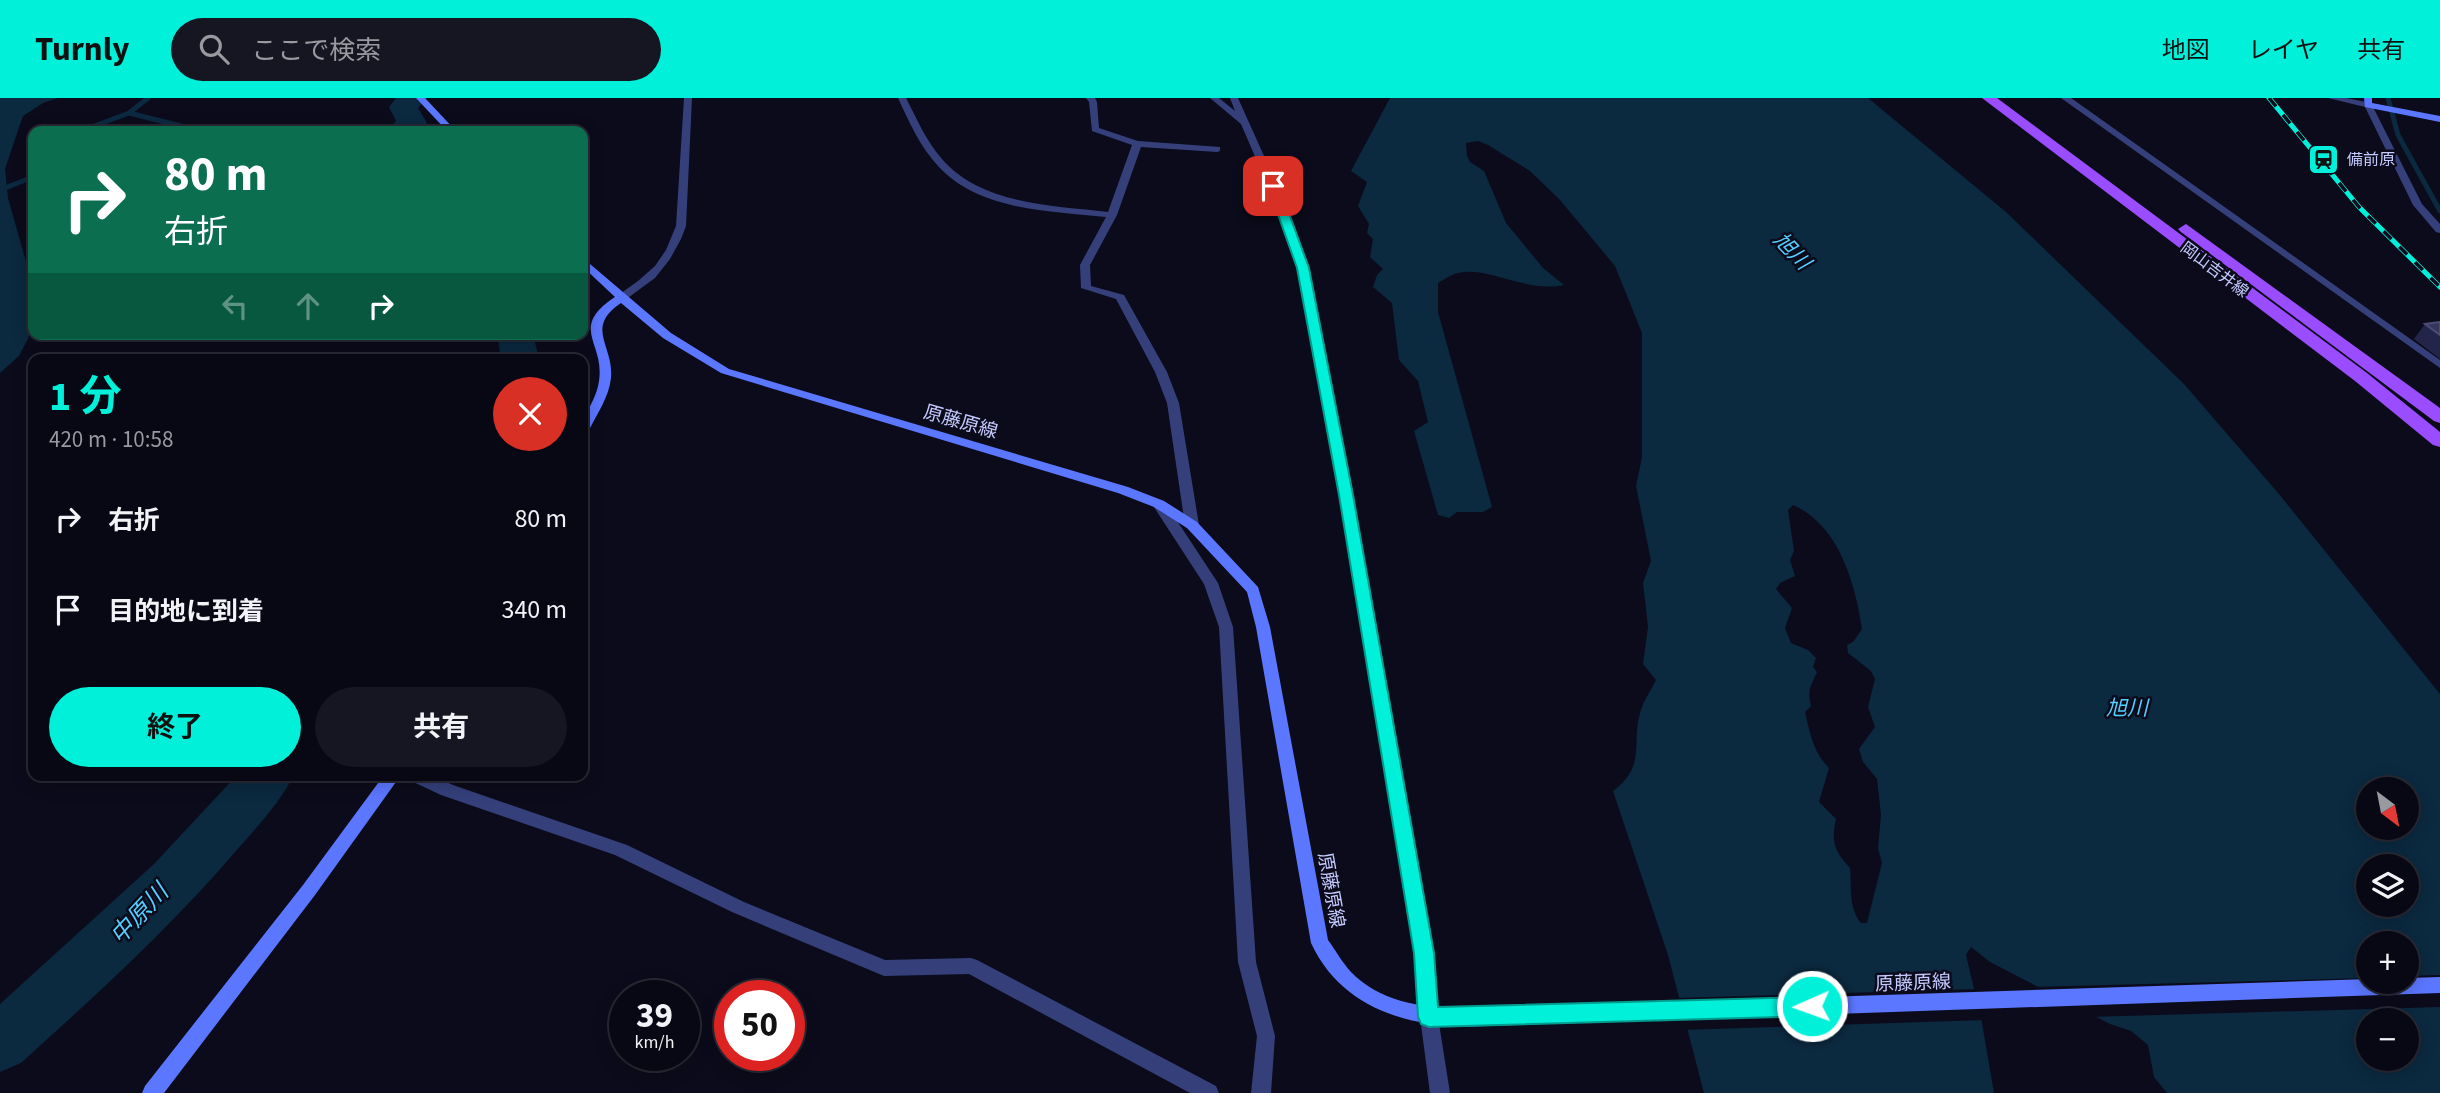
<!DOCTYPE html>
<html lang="ja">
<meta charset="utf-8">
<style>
body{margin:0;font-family:"Source Sans 3","Noto Sans JP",sans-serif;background:#161622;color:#f1f3f6;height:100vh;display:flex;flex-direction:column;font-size:26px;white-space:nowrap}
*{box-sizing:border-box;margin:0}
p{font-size:23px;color:#989aa0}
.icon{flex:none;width:38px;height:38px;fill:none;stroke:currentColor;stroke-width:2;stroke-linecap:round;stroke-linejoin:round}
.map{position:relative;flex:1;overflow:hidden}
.drawer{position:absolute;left:28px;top:256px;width:560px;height:427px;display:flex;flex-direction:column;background:#080814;border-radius:14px;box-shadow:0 4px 18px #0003,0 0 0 2px #292934}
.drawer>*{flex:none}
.guide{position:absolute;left:28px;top:28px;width:560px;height:214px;border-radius:14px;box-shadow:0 4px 18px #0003,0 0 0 2px #292934;background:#0b6e4f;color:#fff;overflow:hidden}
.needle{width:46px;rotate:148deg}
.buttons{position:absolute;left:2356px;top:679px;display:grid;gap:14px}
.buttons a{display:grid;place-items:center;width:63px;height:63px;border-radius:50%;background:#080814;box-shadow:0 4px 18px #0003,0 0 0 2px #292934;font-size:35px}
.speed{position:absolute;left:609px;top:882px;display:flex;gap:14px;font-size:35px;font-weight:700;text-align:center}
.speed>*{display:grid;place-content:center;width:91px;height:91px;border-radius:50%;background:#080814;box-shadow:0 4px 18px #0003,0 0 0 2px #292934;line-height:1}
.speed small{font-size:18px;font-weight:400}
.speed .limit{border:10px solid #d22;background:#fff;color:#111}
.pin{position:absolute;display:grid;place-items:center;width:60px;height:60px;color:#fff;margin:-30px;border-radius:14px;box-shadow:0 4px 10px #0006}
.me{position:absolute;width:77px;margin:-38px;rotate:268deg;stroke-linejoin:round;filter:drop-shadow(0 0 5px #0008)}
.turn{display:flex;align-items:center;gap:24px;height:147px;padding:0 21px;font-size:32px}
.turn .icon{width:91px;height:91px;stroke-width:2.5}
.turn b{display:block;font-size:49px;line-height:60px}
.lanes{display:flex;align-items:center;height:66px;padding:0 21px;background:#0003;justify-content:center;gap:35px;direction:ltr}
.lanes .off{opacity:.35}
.round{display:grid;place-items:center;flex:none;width:74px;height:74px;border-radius:37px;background:#161622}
.head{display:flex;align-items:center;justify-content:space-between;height:119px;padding:0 21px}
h1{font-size:42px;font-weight:700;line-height:52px;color:#00f0da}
.button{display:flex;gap:14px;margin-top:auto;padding:14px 21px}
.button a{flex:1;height:80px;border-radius:42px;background:#00f0da;color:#111;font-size:28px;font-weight:700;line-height:80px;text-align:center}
.button a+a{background:#161622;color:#f1f3f6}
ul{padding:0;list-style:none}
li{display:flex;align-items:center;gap:21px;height:91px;padding:0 21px}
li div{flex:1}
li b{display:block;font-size:26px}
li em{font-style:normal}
header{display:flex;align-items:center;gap:42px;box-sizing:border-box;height:98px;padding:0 35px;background:#00f0da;color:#111}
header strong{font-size:33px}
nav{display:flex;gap:38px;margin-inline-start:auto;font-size:24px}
.search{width:490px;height:63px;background:#161622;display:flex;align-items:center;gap:18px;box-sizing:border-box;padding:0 24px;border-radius:38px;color:#989aa0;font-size:26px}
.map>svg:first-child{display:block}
.water{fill:#0b293f;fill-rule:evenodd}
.pier{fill:#0b0b1b}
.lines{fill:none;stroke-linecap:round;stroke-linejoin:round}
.stream{stroke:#0b293f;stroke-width:5}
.river{fill:#0b293f;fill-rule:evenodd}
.street{fill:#35407b;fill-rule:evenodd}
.secondary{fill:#5c77ff;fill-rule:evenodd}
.primary{fill:#9a4cff;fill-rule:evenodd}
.rail-casing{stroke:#00f0da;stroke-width:5}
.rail{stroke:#0b0b1b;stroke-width:3.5;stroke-dasharray:11;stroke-linecap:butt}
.wall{fill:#23244a}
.building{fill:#35355d;stroke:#4b4d76;stroke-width:2}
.route{fill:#00f0da;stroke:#009c8e;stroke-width:2}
.labels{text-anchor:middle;stroke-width:5;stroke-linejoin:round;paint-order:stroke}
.far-poi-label{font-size:16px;fill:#c5caff;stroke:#0b0b1b;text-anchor:start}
.far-street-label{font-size:16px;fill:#c5caff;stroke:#0b0b1b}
.street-label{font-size:19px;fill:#c5caff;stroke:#0b0b1b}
.water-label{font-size:21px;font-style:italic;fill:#53d0ff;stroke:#0b0b1b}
.near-water-label{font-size:24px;font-style:italic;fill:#53d0ff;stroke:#0b0b1b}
</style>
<header>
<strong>Turnly</strong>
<div class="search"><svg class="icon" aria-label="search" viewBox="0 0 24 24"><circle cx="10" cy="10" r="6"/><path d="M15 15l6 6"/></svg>ここで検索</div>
<nav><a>地図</a><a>レイヤ</a><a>共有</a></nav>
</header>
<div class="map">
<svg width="2440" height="995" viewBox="0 0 2440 995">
<rect width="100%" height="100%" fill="#0b0b1b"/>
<path class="water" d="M0,0H58L43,5L23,18L5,71L8,100L33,188V231L19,258L0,275Z
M1390,0H1868L2006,114L2184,286L2279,396L2440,596V995H2167L2154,979L2148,947L2131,933L2110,926L1990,864L1971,849L1966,857L1982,925L1994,995H1704L1668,857L1613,693C1648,667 1630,644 1641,612C1644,602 1651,592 1656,582L1643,566L1648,529L1643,485L1651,463L1636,388L1642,359V235L1615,168L1560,102L1530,73L1488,47L1478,43L1466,45L1467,58L1470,64L1484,73L1506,125L1543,170L1564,187C1525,195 1489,168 1458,175C1452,176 1445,181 1438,185V214L1492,409L1483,414H1457L1449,420L1438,417L1414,333L1428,324L1418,283L1399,262L1392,205L1373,189L1377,177L1383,171L1370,159L1373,141L1367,135L1369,126L1358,108L1367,84L1351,73ZM1793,407C1839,427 1855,485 1862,531L1853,544L1847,547L1848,555L1871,573L1875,581L1868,609L1875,629L1859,651L1863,664L1877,681L1881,717L1878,750L1882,765L1867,825H1861C1848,809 1852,790 1850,770C1834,753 1831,744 1836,721L1819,704L1829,670C1813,654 1810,635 1805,614L1811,608C1807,591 1811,588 1817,574L1813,569L1816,560L1808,552L1791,545L1785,530L1792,510L1776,491L1780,485L1795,478L1790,462L1794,453L1788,412ZM2368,691H2406V730H2368ZM2368,768H2406V807H2368ZM2368,845H2406V884H2368ZM2368,922H2406V961H2368Z"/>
<path class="pier" d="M2440,877V909L2089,919L2032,889L2368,880V884H2406V878Z
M1978,891L1985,922L1683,932L1675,900Z"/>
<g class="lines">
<path class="stream" d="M148,0L129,15L181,28L176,33
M2388,0L2398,37L2440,113
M81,33L129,15
M0,92L33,79"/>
<path class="river" d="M396,0H427L418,10L427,25L420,33H388L396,23L389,9Z
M497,236H533L539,261H501Z
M237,677H294C279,706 256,730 235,754C170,830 95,898 21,965L0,974V906L154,766Z"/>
<path class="street" d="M684,0H692L686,128L681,141L670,161L655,180L625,202H617V198L638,183L655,168L666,152L676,128Z
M898,0H906C917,21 926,43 942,61C982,107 1052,107 1108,114L1132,47L1092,33L1089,4L1086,0H1095L1097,4L1099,30L1138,43L1220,49V53L1217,54L1141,49L1117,117L1090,167L1091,188L1124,197L1167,274L1179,305L1199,427L1197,430H1187L1185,427L1167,305L1155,274L1116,201L1081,190L1080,167L1106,119C1051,113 980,113 939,69C920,49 909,24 898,0Z
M1210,0H1219L1235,13L1230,0H1238L1286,107L1308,170L1358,423L1433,855L1438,919L1450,995H1430L1420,919L1415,855L1344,423L1298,170L1276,107L1241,26Z
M2061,0H2071L2440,262V270Z
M2328,0H2346L2371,5L2422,106L2440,126V135L2436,134L2413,107L2365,9Z
M1159,402L1164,403L1218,485L1233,529L1256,864L1275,938L1271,995H1251L1257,938L1238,864L1219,529L1204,486L1152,406Z
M407,677H431L453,687L627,747L744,804L885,862L971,860L977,862L1216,988L1219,995H1190L969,876L884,878L732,814L615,757L441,697L409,682Z"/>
<path class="secondary" d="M416,0H425L456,33H447Z
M2364,0H2372V5L2440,18V24L2365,9Z
M583,160L671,235L729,271L1128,389L1164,403L1197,424L1258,489L1270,529L1328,842C1336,853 1342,864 1351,874C1379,903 1419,909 1458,911L2368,881V884H2406V880L2440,879V895L1458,929C1396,925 1339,905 1311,845L1256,529L1247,494L1187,430L1154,409L1118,395L721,275L663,240L621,205C584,230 614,247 611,280C609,299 597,316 589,332L583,336C583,313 596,304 599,283C605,244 568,230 615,199L583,169Z
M384,677H401L315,797L164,995H142L145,988L303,787Z"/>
<path class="primary" d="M1982,0H1997L2367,275L2440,334V349L2433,347L2355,283Z
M2186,126L2440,310V325L2434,323L2181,134L2178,131Z"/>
<defs>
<path id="rail" d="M2269,0L2359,109L2440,189"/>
</defs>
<use href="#rail" class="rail-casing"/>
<use href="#rail" class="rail"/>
</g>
<path class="wall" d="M2440,224V261L2414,241L2425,226Z"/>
<path class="building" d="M2440,224V237L2425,226Z"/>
<path class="route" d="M1273,84L1279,88L1309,170L1353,397L1434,855L1438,909L1812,899L1820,901L1823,908L1820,915L1812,918L1429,929L1421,926L1418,919L1414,855L1339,397L1297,170L1268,88Z"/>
<defs>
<symbol id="station-square" viewBox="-11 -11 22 22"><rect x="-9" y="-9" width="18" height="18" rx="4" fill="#00f0da" stroke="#0b0b1b"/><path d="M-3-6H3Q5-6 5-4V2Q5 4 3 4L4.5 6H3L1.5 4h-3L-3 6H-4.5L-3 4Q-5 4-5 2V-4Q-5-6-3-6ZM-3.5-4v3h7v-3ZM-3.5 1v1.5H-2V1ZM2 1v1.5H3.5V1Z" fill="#111"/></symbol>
</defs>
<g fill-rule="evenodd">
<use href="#station-square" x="2306" y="44" width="35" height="35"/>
</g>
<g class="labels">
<g class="far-poi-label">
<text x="2347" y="67">備前原</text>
</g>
<g class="far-street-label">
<text transform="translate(2215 171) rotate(37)" y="6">岡山吉井線</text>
</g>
<g class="street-label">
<text transform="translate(961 323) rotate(16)" y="7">原藤原線</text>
<text transform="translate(1332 792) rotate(80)" y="7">原藤原線</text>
<text transform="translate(1913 884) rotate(-2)" y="7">原藤原線</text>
</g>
<g class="water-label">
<text transform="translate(1792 153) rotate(46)" y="7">旭川</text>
<text x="2127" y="617">旭川</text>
</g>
<g class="near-water-label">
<text transform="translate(139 816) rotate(-47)" y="8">中原川</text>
</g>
</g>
</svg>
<div class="buttons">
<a><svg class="needle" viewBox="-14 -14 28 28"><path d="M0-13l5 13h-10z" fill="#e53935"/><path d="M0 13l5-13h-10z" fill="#989aa0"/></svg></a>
<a><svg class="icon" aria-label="layers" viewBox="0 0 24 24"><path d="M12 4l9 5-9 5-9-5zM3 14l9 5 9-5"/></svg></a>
<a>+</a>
<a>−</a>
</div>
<div class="speed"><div>39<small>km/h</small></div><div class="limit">50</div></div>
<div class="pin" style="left:1273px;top:88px;background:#d93025"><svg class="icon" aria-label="arrive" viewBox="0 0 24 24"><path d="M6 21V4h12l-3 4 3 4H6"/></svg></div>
<svg class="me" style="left:1812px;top:908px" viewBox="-20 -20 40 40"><circle r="17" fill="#00f0da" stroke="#fff" stroke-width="3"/><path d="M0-11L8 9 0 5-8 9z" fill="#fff"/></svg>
<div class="guide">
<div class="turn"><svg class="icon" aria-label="right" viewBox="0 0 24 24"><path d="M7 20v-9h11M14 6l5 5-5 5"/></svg><div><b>80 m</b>右折</div></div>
<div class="lanes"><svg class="icon off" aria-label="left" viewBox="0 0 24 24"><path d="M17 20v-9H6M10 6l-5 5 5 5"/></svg><svg class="icon off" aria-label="ahead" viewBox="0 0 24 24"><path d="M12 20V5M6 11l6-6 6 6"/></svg><svg class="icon" aria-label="right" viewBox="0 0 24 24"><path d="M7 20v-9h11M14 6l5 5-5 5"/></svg></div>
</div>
<section class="drawer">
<div class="head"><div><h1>1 分</h1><p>420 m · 10:58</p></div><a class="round" style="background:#d93025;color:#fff"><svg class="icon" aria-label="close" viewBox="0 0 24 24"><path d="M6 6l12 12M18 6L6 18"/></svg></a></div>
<ul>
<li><svg class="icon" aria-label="right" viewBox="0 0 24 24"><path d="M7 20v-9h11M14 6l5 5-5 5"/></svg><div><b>右折</b></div><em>80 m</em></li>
<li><svg class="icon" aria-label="arrive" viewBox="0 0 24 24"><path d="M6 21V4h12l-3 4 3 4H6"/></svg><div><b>目的地に到着</b></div><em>340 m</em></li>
</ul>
<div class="button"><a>終了</a><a>共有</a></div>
</section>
</div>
